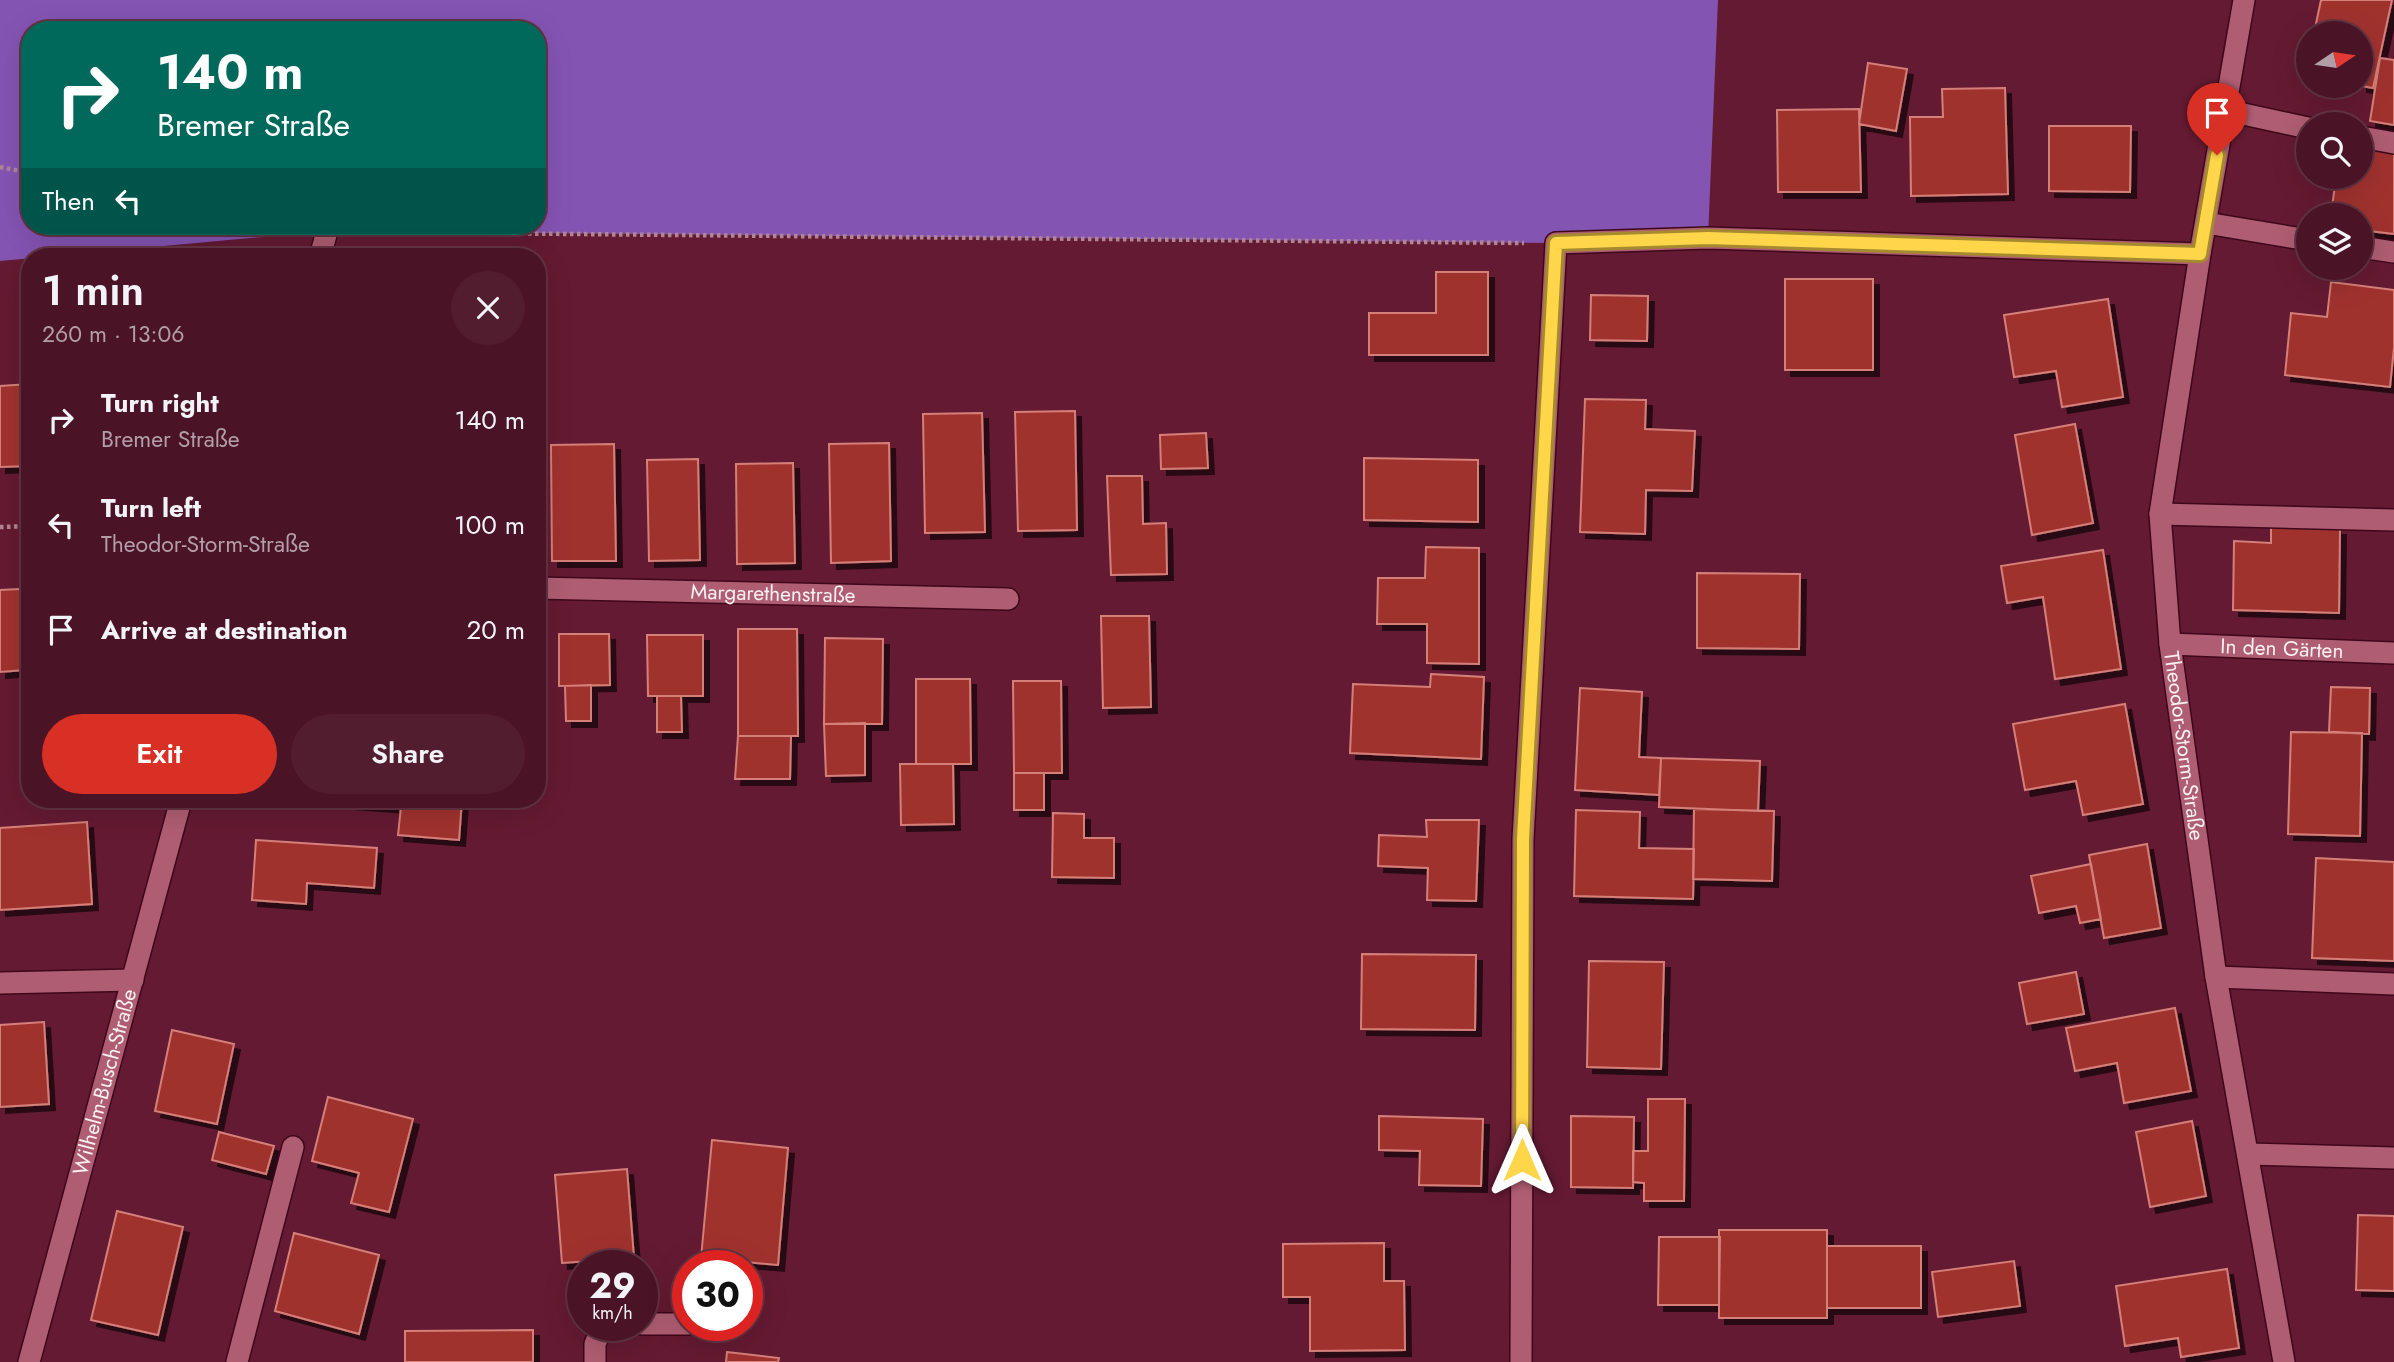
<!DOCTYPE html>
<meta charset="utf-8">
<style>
body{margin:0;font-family:Jost,sans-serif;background:#521d2e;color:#f1f3f6;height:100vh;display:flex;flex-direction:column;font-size:26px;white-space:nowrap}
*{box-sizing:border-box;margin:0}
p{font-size:23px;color:#b29ea7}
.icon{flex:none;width:38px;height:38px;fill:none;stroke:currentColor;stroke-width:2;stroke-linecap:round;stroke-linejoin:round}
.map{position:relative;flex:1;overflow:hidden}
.side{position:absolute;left:21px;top:248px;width:525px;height:560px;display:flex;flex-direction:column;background:#4b1426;border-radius:28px;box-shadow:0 7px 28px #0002,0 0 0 2px #623343}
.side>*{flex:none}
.hud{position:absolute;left:21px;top:21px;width:525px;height:214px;border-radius:28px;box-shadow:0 7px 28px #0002,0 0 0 2px #623343;background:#00695c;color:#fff;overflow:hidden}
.needle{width:46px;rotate:77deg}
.controls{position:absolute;left:2296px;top:21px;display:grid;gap:14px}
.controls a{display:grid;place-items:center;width:77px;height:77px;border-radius:50%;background:#4b1426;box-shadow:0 7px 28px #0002,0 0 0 2px #623343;font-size:35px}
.speed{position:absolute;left:567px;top:1250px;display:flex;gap:14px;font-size:35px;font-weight:700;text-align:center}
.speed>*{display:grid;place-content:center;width:91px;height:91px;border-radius:50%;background:#4b1426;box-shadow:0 7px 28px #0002,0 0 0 2px #623343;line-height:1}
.speed small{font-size:18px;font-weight:400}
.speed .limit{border:10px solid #d22;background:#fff;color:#111}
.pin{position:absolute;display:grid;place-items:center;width:60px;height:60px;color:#fff;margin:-72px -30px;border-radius:50% 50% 50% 0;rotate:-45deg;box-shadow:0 0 7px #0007}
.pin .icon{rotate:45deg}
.me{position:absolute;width:77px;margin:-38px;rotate:0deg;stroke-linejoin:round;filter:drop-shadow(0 0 5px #0008)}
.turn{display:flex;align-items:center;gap:24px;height:147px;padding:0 21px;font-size:32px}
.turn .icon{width:91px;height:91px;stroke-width:2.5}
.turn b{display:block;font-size:49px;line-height:60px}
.then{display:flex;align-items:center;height:66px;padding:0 21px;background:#0003;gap:14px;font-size:26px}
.round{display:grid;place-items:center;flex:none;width:74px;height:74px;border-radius:37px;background:#521d2e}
.head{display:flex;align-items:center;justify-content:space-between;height:119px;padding:0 21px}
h1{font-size:42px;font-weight:600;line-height:52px}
.action{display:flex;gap:14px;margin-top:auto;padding:14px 21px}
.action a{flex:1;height:80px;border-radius:42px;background:#d93025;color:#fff;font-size:28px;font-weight:600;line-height:80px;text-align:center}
.action a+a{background:#521d2e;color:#f1f3f6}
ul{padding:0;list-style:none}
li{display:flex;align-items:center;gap:21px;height:105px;padding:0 21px}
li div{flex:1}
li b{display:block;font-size:26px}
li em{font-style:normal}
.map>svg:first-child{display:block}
.forest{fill:#8454b3;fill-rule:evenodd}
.building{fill:#a0302f;stroke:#d57f79;stroke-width:2;filter:url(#shadow)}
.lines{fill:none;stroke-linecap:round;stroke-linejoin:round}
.minor-casing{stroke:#3f071b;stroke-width:24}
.path{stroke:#af8692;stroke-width:4.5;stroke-dasharray:3.5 3.5;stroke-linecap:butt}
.minor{stroke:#af5d72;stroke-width:21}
.route-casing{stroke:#a68a30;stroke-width:18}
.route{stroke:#ffd54a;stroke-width:12}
.labels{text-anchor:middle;stroke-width:5;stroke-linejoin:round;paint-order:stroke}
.street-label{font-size:21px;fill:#f9f0f1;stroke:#641a32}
</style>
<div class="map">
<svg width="2394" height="1362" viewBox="0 0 2394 1362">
<defs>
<filter id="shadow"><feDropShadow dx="6" dy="6" stdDeviation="0" flood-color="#0009"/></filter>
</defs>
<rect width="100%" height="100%" fill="#641a32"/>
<path class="forest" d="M0,0H1718L1708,238L1556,243L327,231L0,261ZM30,30H537V226H30Z"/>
<path class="building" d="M2321,0H2392L2373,88L2361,86V33H2314Z
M2380,58L2394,60V125L2370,121Z
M1868,63L1907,69L1896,131L1859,124Z
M2005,88L2008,194L1911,196L1910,117H1943L1942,89Z
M1859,109L1861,192H1778L1777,110Z
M2049,126H2131L2130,192L2049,191Z
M2361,147L2394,151V234L2361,230V215H2331L2336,177H2361Z
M1436,272H1488V355H1369V313H1436Z
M1785,279H1873V370H1785Z
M2331,282L2394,290V347L2390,387L2285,375L2291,313L2327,317Z
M1591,295L1648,296L1647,341L1590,340Z
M2108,299L2123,397L2062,407L2056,371L2014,377L2004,315Z
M30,384V466L0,467V386Z
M1585,399L1646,400L1645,429L1695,431L1692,491L1646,490L1645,534L1580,532Z
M1075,411L1077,530L1018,531L1015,412Z
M982,413L985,532L925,533L923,414Z
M2075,424L2093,523L2032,535L2015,435Z
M1206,433L1208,468L1161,469L1160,435Z
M889,443L891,561L831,563L829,444Z
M614,444L616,561H552L551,445Z
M1364,458L1478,460V522L1364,520Z
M698,459L700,560L649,561L647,460Z
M793,463L795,563L737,564L736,464Z
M1107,476H1142L1143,524L1166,523L1167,574L1111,575Z
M2271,527L2340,529L2339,613L2233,610L2234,541L2271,543Z
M1426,547L1479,548V664L1427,663V624H1377L1378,578H1425Z
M2103,550L2121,669L2055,679L2043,597L2007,603L2001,566Z
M1697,573L1800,574L1799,649L1697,648Z
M20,589L25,670L0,672V590Z
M22,609H30V691H28Z
M1101,616H1149L1151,707L1103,708Z
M738,629H797L798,736H738Z
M559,634H609L610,685L559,686Z
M647,635H703V696H648Z
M825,638L883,639L882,724H824Z
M1431,674L1484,677L1481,759L1350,753L1353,684L1430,687Z
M916,679H970L971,764H916Z
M1013,681H1061L1062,773H1014Z
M591,685V721H566L565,686Z
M2331,687L2370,688L2369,734L2329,732Z
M1580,688L1642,692L1639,757L1661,758L1659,795L1575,790Z
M657,696H681L682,732H657Z
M2125,704L2143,804L2083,815L2076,781L2025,790L2013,724Z
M865,723V775L826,776L824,724Z
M2291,732L2362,733L2360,836L2288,834Z
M738,736H791L790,779H735Z
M1661,758L1760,761L1758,811L1659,807Z
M900,764H953L954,824L901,825Z
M1014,773H1044V810H1014Z
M307,800H462L459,840L398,835L401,807Z
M1694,809L1774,811L1772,881L1693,879Z
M1576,810L1640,812L1639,848L1694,849L1693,899L1574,896Z
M1053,813L1084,814V838H1114V878L1052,877Z
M1426,820H1479L1476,901L1427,900L1428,868L1378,866L1379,835L1427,837Z
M87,822L92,904L0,910V828Z
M256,840L377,848L374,888L307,883L306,904L252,900Z
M2147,844L2161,928L2104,938L2089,855Z
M2316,858L2394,862V961L2312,958Z
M2091,864L2101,919L2080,923L2076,906L2039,913L2031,876Z
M1362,954L1476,955L1475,1030L1361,1029Z
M1589,961L1664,962L1661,1069L1587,1067Z
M2076,972L2084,1014L2027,1024L2019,983Z
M2175,1008L2191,1091L2124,1103L2117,1063L2075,1071L2066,1028Z
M44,1022L49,1104L0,1107V1025Z
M172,1030L234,1044L217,1124L155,1111Z
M328,1097L413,1119L389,1212L351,1203L359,1173L312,1161Z
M1648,1099H1685L1684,1201H1644V1183L1633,1182V1151H1648Z
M1379,1116L1483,1119L1481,1186L1419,1185L1420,1151L1379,1150Z
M1571,1116L1634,1117L1633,1188L1571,1187Z
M2192,1121L2206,1196L2150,1207L2136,1132Z
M219,1132L274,1146L266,1174L212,1160Z
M712,1140L788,1148L778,1265L701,1258Z
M627,1169L634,1258L562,1263L555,1175Z
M117,1211L183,1227L158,1335L91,1320Z
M2358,1215L2394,1216V1291L2356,1290Z
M1719,1230H1827V1318H1719Z
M294,1233L379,1255L359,1334L275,1311Z
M1659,1237H1720L1719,1305H1658Z
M1384,1243V1281H1404L1405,1350L1310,1351V1297H1283V1244Z
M1827,1246H1921V1308H1827Z
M2014,1261L2020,1306L1938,1317L1932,1272Z
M2227,1269L2239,1348L2181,1357L2178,1338L2125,1346L2116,1286Z
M533,1330V1362H405V1331Z
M727,1352L779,1358L778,1362H726Z"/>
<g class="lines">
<defs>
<g id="minor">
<path id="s1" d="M2244,0L2200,254L2160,514L2170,644L2216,977L2284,1362"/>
<path d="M2225,110L2308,128"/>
<path d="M2361,137L2394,143"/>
<path d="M2206,223L2308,240"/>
<path d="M2361,247L2394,252"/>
<path d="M320,257L327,231"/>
<path d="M2160,514L2394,520"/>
<path id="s2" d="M537,588L1008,599"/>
<path id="s3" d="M2170,644L2394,653"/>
<path d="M2216,977L2394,984"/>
<path d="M0,983L133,980"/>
<path d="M2248,1154L2394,1158"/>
<path d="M642,1324H688"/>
<path d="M726,1325H727"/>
<path id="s4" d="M29,1362L181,800"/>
<path d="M237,1362L293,1147"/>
<path d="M595,1362V1344L603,1325"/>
<path d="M1521,1362L1523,839L1556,243L1708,238L2200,254"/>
</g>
</defs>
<use href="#minor" class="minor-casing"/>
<path class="path" d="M0,167L30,173
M360,232L1524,243
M0,527L30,526"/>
<use href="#minor" class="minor"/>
</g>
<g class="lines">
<defs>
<path id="route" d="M1522,1160L1523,839L1556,243L1708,238L2200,254L2217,155"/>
</defs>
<use href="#route" class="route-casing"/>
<use href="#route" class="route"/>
</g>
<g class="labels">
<g class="street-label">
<text dy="7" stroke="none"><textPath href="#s2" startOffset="236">Margarethenstraße</textPath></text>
<text dy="7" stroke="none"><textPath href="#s3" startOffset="112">In den Gärten</textPath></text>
<text dy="7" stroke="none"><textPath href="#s1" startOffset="754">Theodor-Storm-Straße</textPath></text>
<text dy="7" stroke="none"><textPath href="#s4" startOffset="290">Wilhelm-Busch-Straße</textPath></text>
</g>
</g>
</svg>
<div class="controls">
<a><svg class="needle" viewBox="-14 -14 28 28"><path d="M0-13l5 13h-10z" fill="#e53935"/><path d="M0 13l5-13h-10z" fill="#b29ea7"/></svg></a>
<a><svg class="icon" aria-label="search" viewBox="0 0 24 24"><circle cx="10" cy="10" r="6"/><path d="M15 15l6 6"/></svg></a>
<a><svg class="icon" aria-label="layers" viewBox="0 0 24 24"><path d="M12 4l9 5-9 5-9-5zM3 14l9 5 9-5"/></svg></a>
</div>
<div class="speed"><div>29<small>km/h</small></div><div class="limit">30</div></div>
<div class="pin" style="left:2217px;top:155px;background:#d93025"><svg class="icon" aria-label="arrive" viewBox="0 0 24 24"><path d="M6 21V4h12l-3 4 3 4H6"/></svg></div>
<svg class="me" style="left:1522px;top:1160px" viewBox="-20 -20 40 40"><path d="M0-17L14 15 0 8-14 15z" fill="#ffd54a" stroke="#fff" stroke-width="4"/></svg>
<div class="hud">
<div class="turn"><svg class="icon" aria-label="right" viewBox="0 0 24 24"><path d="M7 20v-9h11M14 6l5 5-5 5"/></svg><div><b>140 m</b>Bremer Straße</div></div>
<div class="then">Then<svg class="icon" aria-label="left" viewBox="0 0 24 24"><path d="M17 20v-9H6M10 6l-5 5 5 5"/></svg></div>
</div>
<section class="side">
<div class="head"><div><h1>1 min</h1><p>260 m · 13:06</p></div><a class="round"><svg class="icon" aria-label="close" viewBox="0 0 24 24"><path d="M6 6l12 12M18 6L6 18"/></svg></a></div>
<ul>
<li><svg class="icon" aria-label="right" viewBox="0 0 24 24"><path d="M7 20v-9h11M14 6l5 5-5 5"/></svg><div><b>Turn right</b><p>Bremer Straße</p></div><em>140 m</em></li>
<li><svg class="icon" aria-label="left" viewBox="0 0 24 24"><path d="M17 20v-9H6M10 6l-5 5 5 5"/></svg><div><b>Turn left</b><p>Theodor-Storm-Straße</p></div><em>100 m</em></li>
<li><svg class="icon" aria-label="arrive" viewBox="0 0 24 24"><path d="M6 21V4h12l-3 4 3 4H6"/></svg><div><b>Arrive at destination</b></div><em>20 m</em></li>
</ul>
<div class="action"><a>Exit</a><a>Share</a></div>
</section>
</div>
